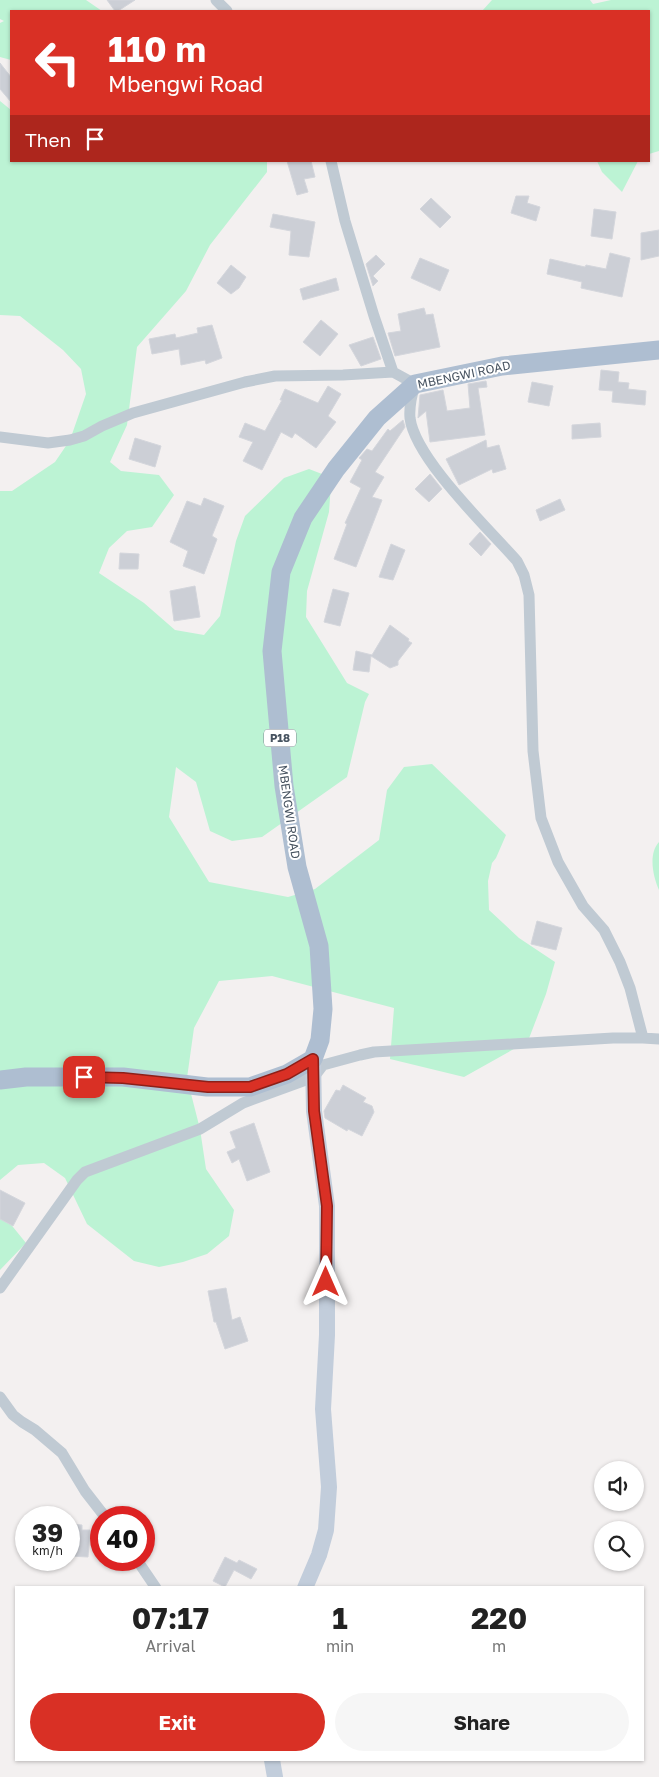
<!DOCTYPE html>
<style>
body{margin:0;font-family:"Golos Text",sans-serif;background:#f6f6f6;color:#222;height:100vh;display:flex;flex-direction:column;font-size:19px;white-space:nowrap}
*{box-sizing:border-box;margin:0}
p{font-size:16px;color:#767676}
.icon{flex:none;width:28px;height:28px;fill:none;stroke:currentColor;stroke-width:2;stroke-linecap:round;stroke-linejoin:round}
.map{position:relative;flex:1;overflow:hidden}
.sheet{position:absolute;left:15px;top:1586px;width:629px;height:175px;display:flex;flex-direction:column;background:#fff;border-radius:0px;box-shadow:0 1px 4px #0004}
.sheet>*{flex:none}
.top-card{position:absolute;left:10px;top:10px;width:640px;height:152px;border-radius:0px;box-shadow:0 1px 4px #0004;background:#d93025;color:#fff;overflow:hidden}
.buttons{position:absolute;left:594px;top:1461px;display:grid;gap:10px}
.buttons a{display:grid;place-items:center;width:50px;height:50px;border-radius:50%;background:#fff;box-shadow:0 1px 4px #0004;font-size:25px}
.speed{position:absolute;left:15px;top:1506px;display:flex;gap:10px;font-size:25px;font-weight:700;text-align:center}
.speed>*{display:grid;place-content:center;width:65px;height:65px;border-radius:50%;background:#fff;box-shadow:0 1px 4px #0004;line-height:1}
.speed small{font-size:12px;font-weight:400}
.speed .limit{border:8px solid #d22;background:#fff;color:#111}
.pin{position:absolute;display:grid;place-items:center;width:42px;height:42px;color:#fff;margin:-21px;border-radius:10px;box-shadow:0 2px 8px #0006}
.me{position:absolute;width:55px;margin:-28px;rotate:0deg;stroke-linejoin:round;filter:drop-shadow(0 0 4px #0008)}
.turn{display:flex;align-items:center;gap:18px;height:105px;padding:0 15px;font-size:22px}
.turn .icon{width:65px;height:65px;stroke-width:2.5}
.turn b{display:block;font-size:35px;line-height:42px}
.then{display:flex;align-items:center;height:48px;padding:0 15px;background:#0003;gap:10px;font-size:19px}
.eta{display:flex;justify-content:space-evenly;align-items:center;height:85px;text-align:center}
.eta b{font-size:30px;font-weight:700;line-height:35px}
.action{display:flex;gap:10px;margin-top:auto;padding:10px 15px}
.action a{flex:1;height:58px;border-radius:30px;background:#d93025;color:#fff;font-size:20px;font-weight:700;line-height:58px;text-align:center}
.action a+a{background:#f6f6f6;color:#222}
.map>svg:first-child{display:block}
.green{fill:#bcf3d4}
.building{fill:#cccfd6;stroke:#d4d6dc}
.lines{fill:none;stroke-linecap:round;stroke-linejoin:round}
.street{stroke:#c0cad3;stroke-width:11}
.secondary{stroke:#c2cddb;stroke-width:16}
.primary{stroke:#aebed1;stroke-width:19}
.route-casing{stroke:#8d1f18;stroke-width:12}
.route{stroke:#d93025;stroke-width:9}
.labels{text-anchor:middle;stroke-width:4;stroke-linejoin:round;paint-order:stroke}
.shield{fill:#fff;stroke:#7e8790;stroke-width:1}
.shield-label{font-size:11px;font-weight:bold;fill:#475360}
.street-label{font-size:12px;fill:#475360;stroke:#fff}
</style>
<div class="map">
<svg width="659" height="1777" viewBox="0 0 659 1777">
<rect width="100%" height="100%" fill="#f3f0f0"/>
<path class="green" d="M0,0H86L102,11H11V60L0,57V23L4,21L0,19Z
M492,0H590L593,4L611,0H659V151L649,154V11H482Z
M0,101L11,110V161H267V172L210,245L186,291L137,347L127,425L110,462L121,471L159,475L174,495L152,527L127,531L109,548L99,573L144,603L175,630L204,635L220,616L236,541L245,516L284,478L309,469L322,474L331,484L329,512L307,591L306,617L347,683L369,694L365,702L347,777L262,837L232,841L210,831L196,782L176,767L169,817L209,882L288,897L315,889L379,840L387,790L404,767L432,764L506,835L496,858L492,863L488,881L489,910L519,938L555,962L546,994L528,1041L464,1077L390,1059L394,1008L272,976L219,981L194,1028L187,1078L200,1129L206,1169L234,1210L229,1236L207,1254L183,1262L159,1267L134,1261L87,1224L65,1178L44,1163L18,1165L0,1180V491H12L55,462L70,440L86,394L81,369L63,350L20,316L0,315Z
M597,161H638L622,192L602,172Z
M659,842V890C653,876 648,854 659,842Z
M0,1211L26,1243L0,1270Z"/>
<path class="building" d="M107,0H135L118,11H115Z
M0,63L11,77V102L0,89Z
M287,161H311L315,177L304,179L308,192L297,195Z
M516,196H529L527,203L540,207L536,221L511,213Z
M431,198L451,217L440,228L420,209Z
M594,209L616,212L612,239L591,236Z
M273,214L315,222L309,257L289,255L291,231L270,227Z
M659,230V256L641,260V233Z
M610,253L630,258L622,297L581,288L582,282L547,274L550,259L585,267L586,265L606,269Z
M376,255L385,264L373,276L378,281L373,286L366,264Z
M420,258L449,270L440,291L411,278Z
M231,265L246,277L239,288L231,294L217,283Z
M336,278L339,290L303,300L300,289Z
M424,308L426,315L433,314L440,347L395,356L388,333L401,331L398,314Z
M321,320L338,334L320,356L303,342Z
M212,325L222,358L206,364L205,360L181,365L179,349L152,354L149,339L175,334L176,338L198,333L197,328Z
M373,337L381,359L361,366L349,345Z
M601,370L619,372L618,382L629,383L628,389L646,391L645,405L612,402L613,391L599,390Z
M486,381L487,387L478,388L485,435L430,442L426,411L418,418L420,395L443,390L447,411L470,408L468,384Z
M532,382L553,386L549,406L528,402Z
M328,386L341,394L328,416L336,422L316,448L295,433L292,438L281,432L262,470L243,461L253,442L239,437L245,423L265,431L282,400H280L285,389L318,403Z
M403,420L405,427L375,472L384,477L372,497L382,500L356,567L334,559L347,524L345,523L361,488L350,482L362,460L359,458L367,449L372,451L388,429L390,431Z
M600,423L601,437L572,439V425Z
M135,438L161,446L155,467L129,459Z
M486,440L487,448L499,445L506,469L493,473L492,469L459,485L446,459Z
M430,474L442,489L429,502L415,489Z
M204,498L224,506L212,536L217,539L204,574L183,566L188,551L170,542L187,501L201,506Z
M560,499L565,510L540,521L536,510Z
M480,532L491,544L481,556L469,544Z
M391,544L405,550L393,580L379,577Z
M120,553L139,554L138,569H119Z
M195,586L200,617L174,621L170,591Z
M333,589L349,593L340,626L324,622Z
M390,625L409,639L408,641L412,643L398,661V665L390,668L371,656L369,672L353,670L356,651L372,655Z
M537,921L562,928L556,950L531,944Z
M343,1085L366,1098L363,1102L372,1106L374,1112L362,1136L348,1129L347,1131L325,1118L324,1111L336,1090L340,1091Z
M254,1123L270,1172L247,1181L239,1159L232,1163L227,1152L236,1148L230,1132Z
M0,1190L25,1203L13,1226L0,1219Z
M226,1288L232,1320L240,1317L248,1341L225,1349L216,1322H214L208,1291Z
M69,1524L82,1525V1530H90L88,1557L69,1556Z
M225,1557L237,1563L239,1560L257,1569L251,1579L234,1570L225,1587L213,1581Z"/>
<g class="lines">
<path class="street" d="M216,0L227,11
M331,161L345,221L374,316L393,372
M0,437L48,443L70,440L84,436L102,426L133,413L245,382L275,376L343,375L393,372L415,384C412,394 409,407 410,418C415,459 489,529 517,561L524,575L529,595L533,751L541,818L558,862L583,906L604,930L620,962L630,988L643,1038
M0,1288L77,1180L85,1172L200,1129L243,1103L314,1077L323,1065L360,1055L374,1052L613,1038H643L659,1039
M0,1397L13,1415L22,1422L35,1430L62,1453L85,1491L106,1518
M137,1560L156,1588"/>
<path class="secondary" d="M305,1588L319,1555L326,1530L329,1487L323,1409L327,1335V1206L314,1111L313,1059
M272,1760L275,1777"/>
<path class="primary" d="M0,1080L26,1077H123L207,1087H250L287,1074L313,1059L320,1040L323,1009L319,946L297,867L284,786L272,651L281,572L303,518L336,469L377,418L415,384L502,366L659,350"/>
</g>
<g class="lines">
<defs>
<path id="route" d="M84,1077L123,1078L208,1087H250L287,1074L313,1059L314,1111L327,1206L326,1282"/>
</defs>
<use href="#route" class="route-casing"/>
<use href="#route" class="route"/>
</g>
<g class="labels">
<rect class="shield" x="264" y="729.5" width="32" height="17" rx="4"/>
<g class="shield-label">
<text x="280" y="742">P18</text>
</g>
<g class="street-label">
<text transform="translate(464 375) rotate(-12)" y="4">MBENGWI ROAD</text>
<text transform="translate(289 812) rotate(82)" y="4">MBENGWI ROAD</text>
</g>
</g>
</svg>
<div class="buttons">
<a><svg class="icon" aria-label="sound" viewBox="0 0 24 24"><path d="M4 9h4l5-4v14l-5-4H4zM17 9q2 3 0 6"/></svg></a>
<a><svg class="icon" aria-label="search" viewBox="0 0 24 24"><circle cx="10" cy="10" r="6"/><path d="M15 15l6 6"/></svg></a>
</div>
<div class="speed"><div>39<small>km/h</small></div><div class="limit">40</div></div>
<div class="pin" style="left:84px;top:1077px;background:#d93025"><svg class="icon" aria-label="arrive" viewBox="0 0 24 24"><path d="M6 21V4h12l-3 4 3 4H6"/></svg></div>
<svg class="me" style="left:326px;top:1282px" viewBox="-20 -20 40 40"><path d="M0-17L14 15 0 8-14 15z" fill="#d93025" stroke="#fff" stroke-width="4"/></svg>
<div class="top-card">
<div class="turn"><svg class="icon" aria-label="left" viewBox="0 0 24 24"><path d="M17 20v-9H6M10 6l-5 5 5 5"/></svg><div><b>110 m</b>Mbengwi Road</div></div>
<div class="then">Then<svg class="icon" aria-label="arrive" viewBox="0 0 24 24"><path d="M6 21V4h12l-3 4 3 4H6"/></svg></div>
</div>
<section class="sheet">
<div class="eta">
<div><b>07:17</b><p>Arrival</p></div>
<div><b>1</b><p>min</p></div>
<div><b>220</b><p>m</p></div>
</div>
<div class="action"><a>Exit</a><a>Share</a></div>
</section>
</div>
